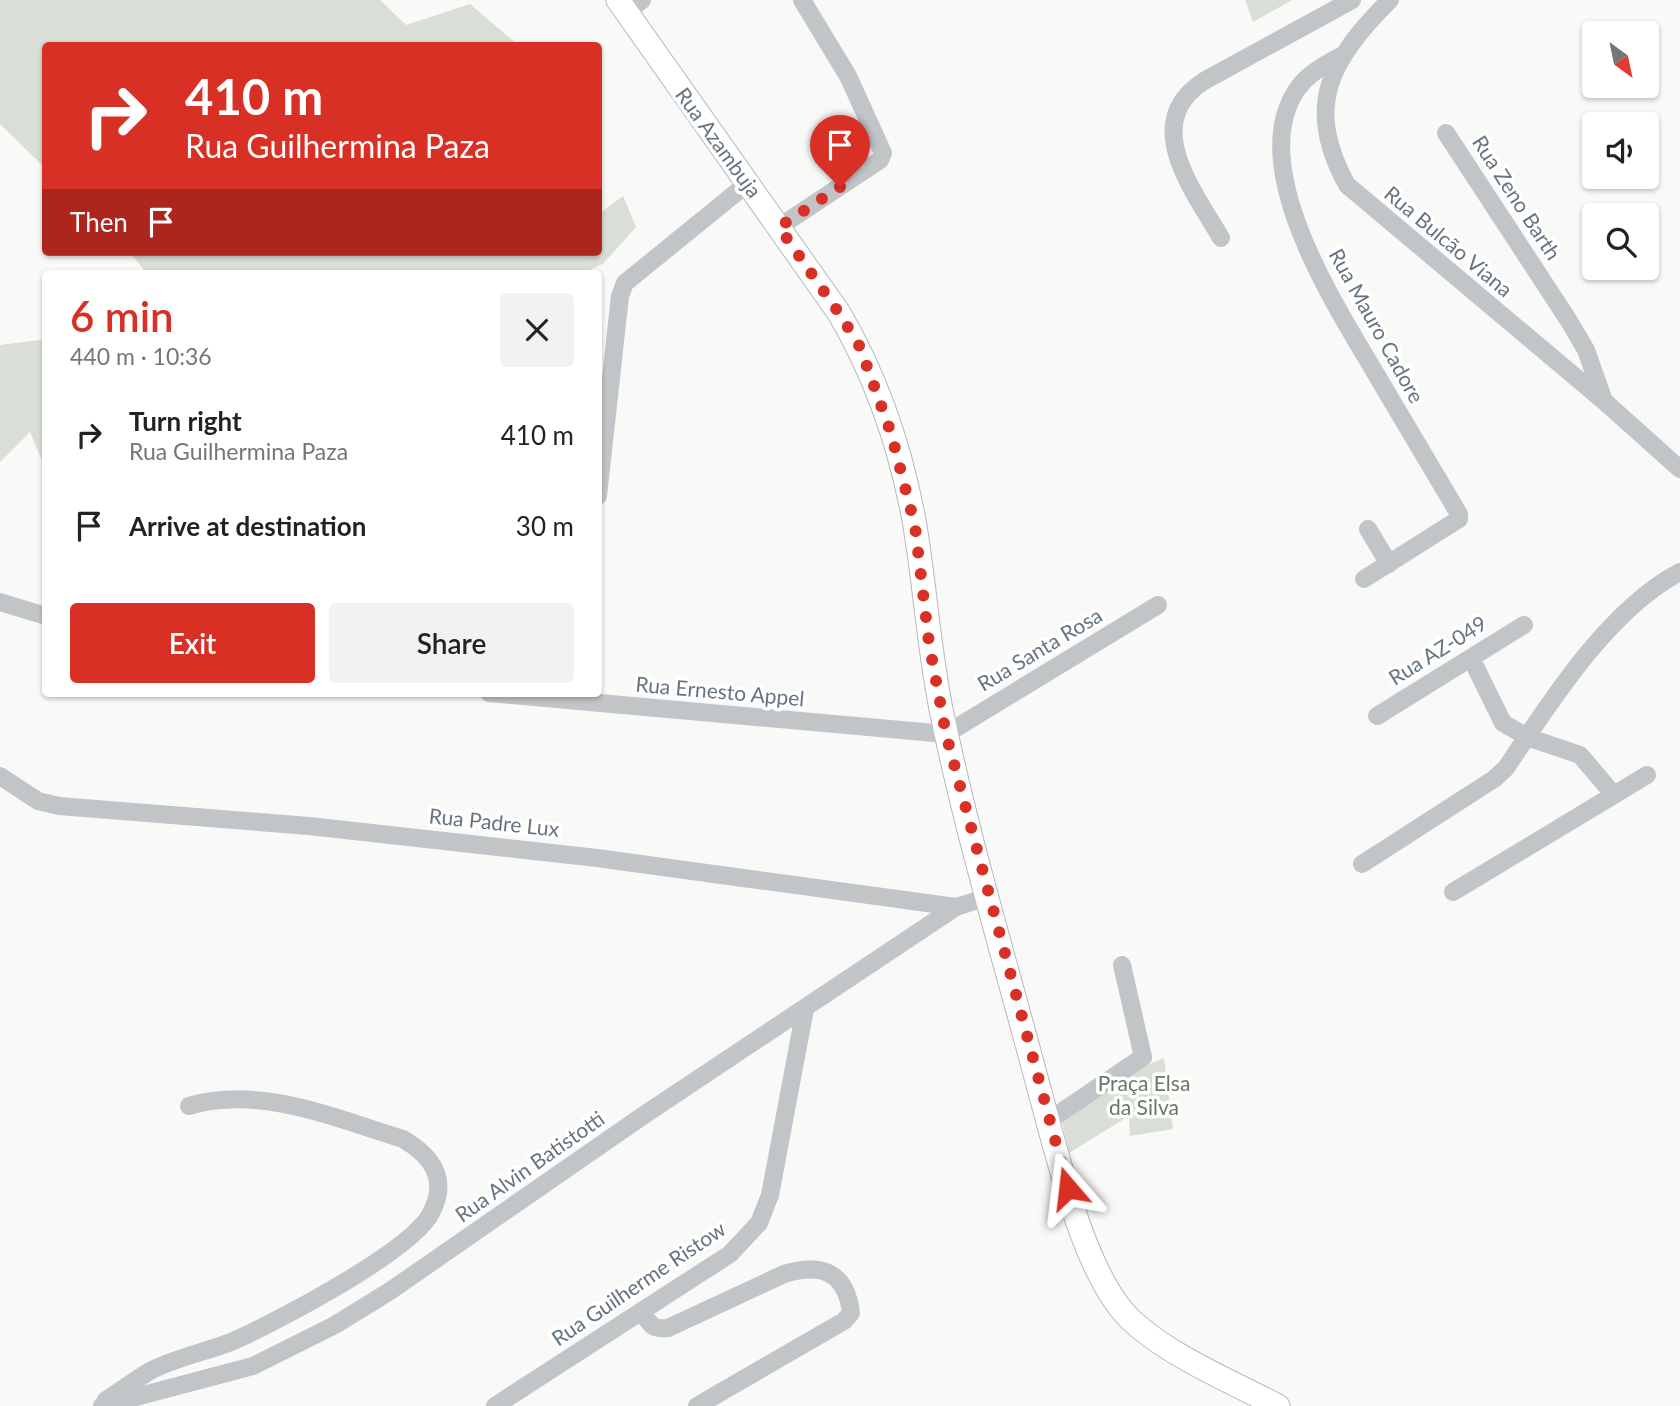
<!DOCTYPE html>
<meta charset="utf-8">
<style>
body{margin:0;font-family:Lato,sans-serif;background:#f2f2f2;color:#222;height:100vh;display:flex;flex-direction:column;font-size:26px;white-space:nowrap}
*{box-sizing:border-box;margin:0}
p{font-size:23px;color:#767676}
.icon{flex:none;width:38px;height:38px;fill:none;stroke:currentColor;stroke-width:2;stroke-linecap:round;stroke-linejoin:round}
.map{position:relative;flex:1;overflow:hidden}
.sheet{position:absolute;left:42px;top:270px;width:560px;height:427px;display:flex;flex-direction:column;background:#fff;border-radius:7px;box-shadow:0 2px 5px #0004}
.sheet>*{flex:none}
.hud{position:absolute;left:42px;top:42px;width:560px;height:214px;border-radius:7px;box-shadow:0 2px 5px #0004;background:#d93025;color:#fff;overflow:hidden}
.needle{width:46px;rotate:147deg}
.controls{position:absolute;left:1582px;top:21px;display:grid;gap:14px}
.controls a{display:grid;place-items:center;width:77px;height:77px;border-radius:7px;background:#fff;box-shadow:0 2px 5px #0004;font-size:35px}
.pin{position:absolute;display:grid;place-items:center;width:60px;height:60px;color:#fff;margin:-72px -30px;border-radius:50% 50% 50% 0;rotate:-45deg;box-shadow:0 0 7px #0007}
.pin .icon{rotate:45deg}
.me{position:absolute;width:77px;margin:-38px;rotate:343deg;stroke-linejoin:round;filter:drop-shadow(0 0 5px #0008)}
.turn{display:flex;align-items:center;gap:24px;height:147px;padding:0 28px;font-size:32px}
.turn .icon{width:91px;height:91px;stroke-width:2.5}
.turn b{display:block;font-size:49px;line-height:60px}
.then{display:flex;align-items:center;height:66px;padding:0 28px;background:#0003;gap:14px;font-size:26px}
.round{display:grid;place-items:center;flex:none;width:74px;height:74px;border-radius:7px;background:#f2f2f2}
.overview{display:flex;align-items:center;justify-content:space-between;height:119px;padding:0 28px}
h1{font-size:42px;font-weight:600;line-height:52px;color:#d93025}
.primary-button{display:flex;gap:14px;margin-top:auto;padding:14px 28px}
.primary-button a{flex:1;height:80px;border-radius:7px;background:#d93025;color:#fff;font-size:28px;font-weight:600;line-height:80px;text-align:center}
.primary-button a+a{background:#f2f2f2;color:#222}
ul{padding:0;list-style:none}
li{display:flex;align-items:center;gap:21px;height:91px;padding:0 28px}
li div{flex:1}
li b{display:block;font-size:26px}
li em{font-style:normal}
.map>svg:first-child{display:block}
.green{fill:#d9ded7}
.lines{fill:none;stroke-linecap:round;stroke-linejoin:round}
.major-casing{stroke:#b4b9bd;stroke-width:25}
.minor{stroke:#c1c5c8;stroke-width:18}
.major{stroke:#fff;stroke-width:23}
.route{stroke:#d93025;stroke-width:12;stroke-dasharray:0 21.6}
.labels{text-anchor:middle;stroke-width:7;stroke-linejoin:round;paint-order:stroke}
.street-label{font-size:21px;fill:#667480;stroke:#fff}
.park-label{font-size:21px;fill:#687965;stroke:#fff}
</style>
<div class="map">
<svg width="1680" height="1406" viewBox="0 0 1680 1406">
<rect width="100%" height="100%" fill="#f9f9f8"/>
<path class="green" d="M0,0H380L406,25L470,4L518,45L46,46L45,168L0,124Z
M1245,0H1292L1253,22Z
M623,196L636,227L603,264L583,273H146L130,252H598L599,214Z
M39,340L45,341V468L30,432L0,462V345Z
M1164,1058L1173,1129L1130,1136L1129,1116L1069,1153L1062,1121L1137,1069Z"/>
<g class="lines">
<defs>
<path id="major" d="M618,0L839,313C877,378 902,452 915,526C925,587 929,649 941,709C967,836 1005,960 1038,1085C1056,1149 1080,1258 1121,1309C1153,1349 1232,1382 1278,1406"/>
</defs>
<use href="#major" class="major-casing"/>
<path class="minor" d="M1390,0C1331,59 1303,105 1347,185L1604,401L1680,469
M625,13L642,0
M1341,56C1325,65 1309,73 1298,88C1242,167 1340,312 1380,381C1407,426 1433,470 1459,514V519L1364,579
M1446,133L1569,321L1586,350L1604,401
M779,227L880,160L883,153L848,76L802,0
M1221,238C1194,191 1139,123 1204,81L1352,0
M598,496L620,296L625,283L748,183
M1368,529L1389,564
M0,602L46,616
M1471,658L1503,723L1527,737L1580,755L1614,795
M489,693L946,734L1158,605
M1377,716L1524,625
M0,776L38,801L59,806L309,826L597,858L956,907L988,897
M1362,864L1494,779L1506,768C1550,702 1609,609 1680,572
M1453,892L1647,775
M1048,1121L1143,1057L1122,965
M642,1312C650,1324 652,1330 668,1328L784,1274C821,1263 846,1271 851,1313L844,1321L697,1406
M106,1400C120,1391 135,1380 150,1371C175,1358 205,1352 231,1342C273,1324 412,1251 431,1213C449,1179 432,1156 403,1139C334,1118 260,1085 189,1106
M102,1406L253,1366L335,1325L390,1291L644,1115L956,907
M495,1406L730,1254L759,1223L770,1195L805,1009"/>
<use href="#major" class="major"/>
</g>
<g class="lines">
<path class="route" d="M840,187L779,227L839,313L860,347L891,433L915,526L929,643L946,734L1068,1188"/>
</g>
<g class="labels">
<g class="street-label">
<text transform="translate(718 143) rotate(54)" y="7">Rua Azambuja</text>
<text transform="translate(1516 198) rotate(57)" y="7">Rua Zeno Barth</text>
<text transform="translate(1448 242) rotate(40)" y="7">Rua Bulcão Viana</text>
<text transform="translate(1376 326) rotate(61)" y="7">Rua Mauro Cadore</text>
<text transform="translate(1040 650) rotate(-31)" y="7">Rua Santa Rosa</text>
<text transform="translate(1438 651) rotate(-32)" y="7">Rua AZ-049</text>
<text transform="translate(720 692) rotate(5)" y="7">Rua Ernesto Appel</text>
<text transform="translate(494 823) rotate(6)" y="7">Rua Padre Lux</text>
<text transform="translate(530 1167) rotate(-35)" y="7">Rua Alvin Batistotti</text>
<text transform="translate(639 1284) rotate(-34)" y="7">Rua Guilherme Ristow</text>
</g>
<g class="park-label">
<text x="1144" y="1091">Praça Elsa<tspan x="1144" dy="24">da Silva</tspan></text>
</g>
</g>
</svg>
<div class="controls">
<a><svg class="needle" viewBox="-14 -14 28 28"><path d="M0-13l5 13h-10z" fill="#e53935"/><path d="M0 13l5-13h-10z" fill="#767676"/></svg></a>
<a><svg class="icon" aria-label="sound" viewBox="0 0 24 24"><path d="M4 9h4l5-4v14l-5-4H4zM17 9q2 3 0 6"/></svg></a>
<a><svg class="icon" aria-label="search" viewBox="0 0 24 24"><circle cx="10" cy="10" r="6"/><path d="M15 15l6 6"/></svg></a>
</div>
<div class="pin" style="left:840px;top:187px;background:#d93025"><svg class="icon" aria-label="arrive" viewBox="0 0 24 24"><path d="M6 21V4h12l-3 4 3 4H6"/></svg></div>
<svg class="me" style="left:1068px;top:1188px" viewBox="-20 -20 40 40"><path d="M0-17L14 15 0 8-14 15z" fill="#d93025" stroke="#fff" stroke-width="4"/></svg>
<div class="hud">
<div class="turn"><svg class="icon" aria-label="right" viewBox="0 0 24 24"><path d="M7 20v-9h11M14 6l5 5-5 5"/></svg><div><b>410 m</b>Rua Guilhermina Paza</div></div>
<div class="then">Then<svg class="icon" aria-label="arrive" viewBox="0 0 24 24"><path d="M6 21V4h12l-3 4 3 4H6"/></svg></div>
</div>
<section class="sheet">
<div class="overview"><div><h1>6 min</h1><p>440 m · 10:36</p></div><a class="round"><svg class="icon" aria-label="close" viewBox="0 0 24 24"><path d="M6 6l12 12M18 6L6 18"/></svg></a></div>
<ul>
<li><svg class="icon" aria-label="right" viewBox="0 0 24 24"><path d="M7 20v-9h11M14 6l5 5-5 5"/></svg><div><b>Turn right</b><p>Rua Guilhermina Paza</p></div><em>410 m</em></li>
<li><svg class="icon" aria-label="arrive" viewBox="0 0 24 24"><path d="M6 21V4h12l-3 4 3 4H6"/></svg><div><b>Arrive at destination</b></div><em>30 m</em></li>
</ul>
<div class="primary-button"><a>Exit</a><a>Share</a></div>
</section>
</div>
